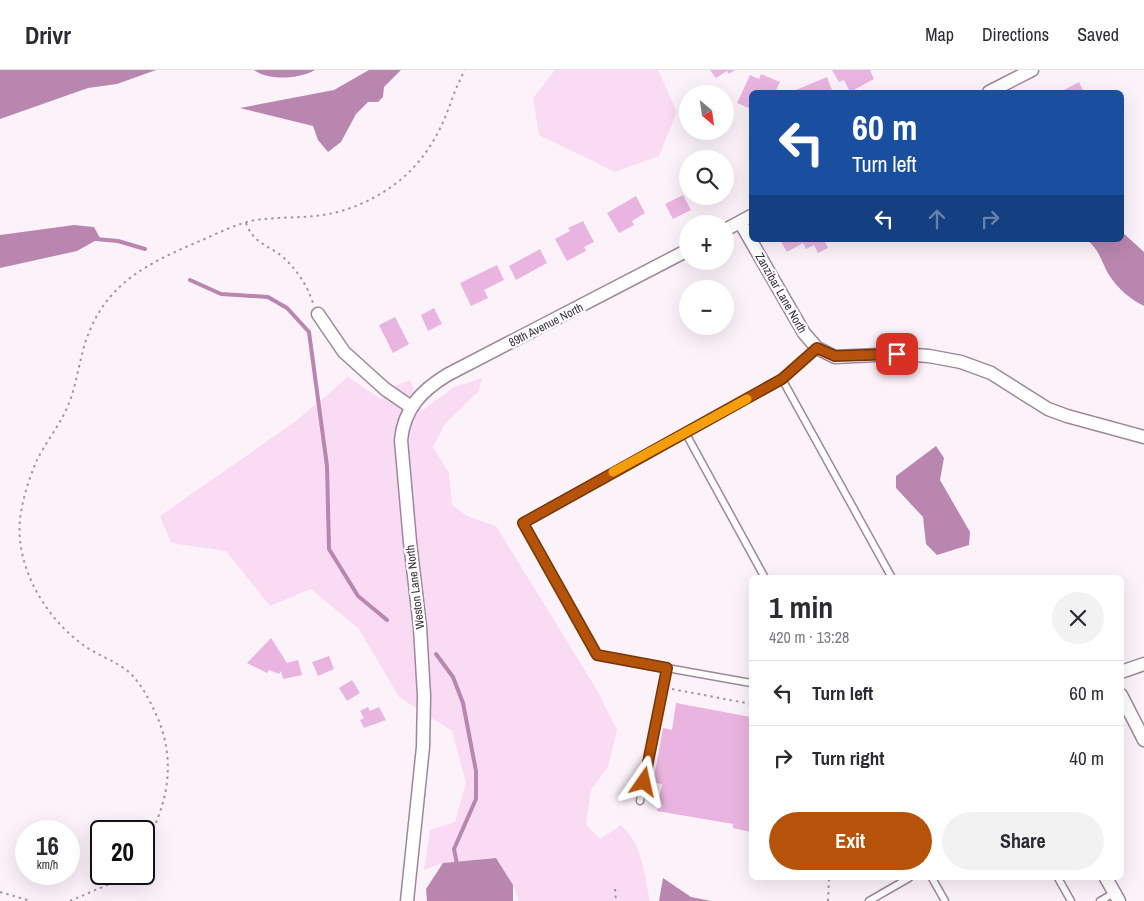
<!DOCTYPE html>
<meta charset="utf-8">
<style>
body{margin:0;font-family:"Archivo Narrow",sans-serif;background:#f2f2f3;color:#2b2b33;height:100vh;display:flex;flex-direction:column;font-size:19px;white-space:nowrap}
*{box-sizing:border-box;margin:0}
p{font-size:16px;color:#7c7c81}
.icon{flex:none;width:28px;height:28px;fill:none;stroke:currentColor;stroke-width:2;stroke-linecap:round;stroke-linejoin:round}
.map{position:relative;flex:1;overflow:hidden}
.details{position:absolute;left:749px;top:505px;width:375px;height:305px;display:flex;flex-direction:column;background:#fff;border-radius:8px;box-shadow:0 5px 20px #0002}
.details>*{flex:none}
.banner{position:absolute;left:749px;top:20px;width:375px;height:152px;border-radius:8px;box-shadow:0 5px 20px #0002;background:#1a4fa0;color:#fff;overflow:hidden}
.needle{width:32px;rotate:151deg}
.controls{position:absolute;left:679px;top:15px;display:grid;gap:10px}
.controls a{display:grid;place-items:center;width:55px;height:55px;border-radius:50%;background:#fff;box-shadow:0 5px 20px #0002;font-size:25px}
.speed{position:absolute;left:15px;top:750px;display:flex;gap:10px;font-size:25px;font-weight:700;text-align:center}
.speed>*{display:grid;place-content:center;width:65px;height:65px;border-radius:50%;background:#fff;box-shadow:0 5px 20px #0002;line-height:1}
.speed small{font-size:12px;font-weight:400}
.speed .limit{border:2px solid #111;border-radius:8px;background:#fff;color:#111}
.pin{position:absolute;display:grid;place-items:center;width:42px;height:42px;color:#fff;margin:-21px;border-radius:10px;box-shadow:0 2px 8px #0006}
.me{position:absolute;width:55px;margin:-28px;rotate:11deg;stroke-linejoin:round;filter:drop-shadow(0 0 4px #0008)}
.turn{display:flex;align-items:center;gap:18px;height:105px;padding:0 20px;font-size:22px}
.turn .icon{width:65px;height:65px;stroke-width:2.5}
.turn b{display:block;font-size:35px;line-height:42px}
.lanes{display:flex;align-items:center;height:48px;padding:0 20px;background:#0003;justify-content:center;gap:25px;direction:ltr}
.lanes .off{opacity:.35}
.round{display:grid;place-items:center;flex:none;width:52px;height:52px;border-radius:26px;background:#f2f2f3}
.overview{display:flex;align-items:center;justify-content:space-between;height:85px;padding:0 20px}
h1{font-size:30px;font-weight:700;line-height:38px}
.button{display:flex;gap:10px;margin-top:auto;padding:10px 20px}
.button a{flex:1;height:58px;border-radius:30px;background:#b45309;color:#fff;font-size:20px;font-weight:700;line-height:58px;text-align:center}
.button a+a{background:#f2f2f3;color:#2b2b33}
ul{padding:0;list-style:none}
li{display:flex;align-items:center;gap:15px;height:65px;padding:0 20px;border-top:1px solid #e1e1e2}
li div{flex:1}
li b{display:block;font-size:19px}
li em{font-style:normal}
header{display:flex;align-items:center;gap:30px;box-sizing:border-box;height:70px;padding:0 25px;background:#fff;border-bottom:1px solid #e1e1e2}
header strong{font-size:24px}
nav{display:flex;gap:28px;margin-inline-start:auto;font-size:18px}
.map>svg:first-child{display:block}
.green{fill:#f9dcf4}
.water{fill:#b986b0}
.lines{fill:none;stroke-linecap:round;stroke-linejoin:round}
.stream{stroke:#b986b0;stroke-width:4}
.building{fill:#eab4e0}
.lane-casing{stroke:#9f879a;stroke-width:9}
.street-casing{stroke:#9f879a;stroke-width:15}
.path{stroke:#a298a0;stroke-width:2;stroke-dasharray:2.5 4;stroke-linecap:butt}
.lane{stroke:#fff;stroke-width:6}
.street{stroke:#fff;stroke-width:12}
.route-casing{stroke:#753606;stroke-width:12}
.route{stroke:#b45309;stroke-width:9}
.slow{stroke:#f59e0b;stroke-width:9}
.labels{text-anchor:middle;stroke-width:4.5;stroke-linejoin:round;paint-order:stroke}
.street-label{font-size:12px;fill:#392f37;stroke:#fff}
</style>
<header>
<strong>Drivr</strong>
<nav><a>Map</a><a>Directions</a><a>Saved</a></nav>
</header>
<div class="map">
<svg width="1144" height="831" viewBox="0 0 1144 831">
<rect width="100%" height="100%" fill="#fcf2fa"/>
<path class="green" d="M555,0H658L677,42L659,86L615,102L539,65L533,28Z
M348,307L381,329L397,315L410,310L422,341L454,317L482,308L479,321L445,354L433,377L449,403L452,435L467,446L496,456L597,620L617,660L608,697L591,720L586,754L600,769L621,755C643,775 644,804 650,831H519L513,815L495,788L443,793L424,800L430,760L455,752L466,713L452,661L399,627L359,559L311,519L270,536L226,481L171,473L160,446L296,351Z"/>
<path class="water" d="M0,0H156L117,14L88,18L0,49Z
M254,0H315C299,9 269,11 254,0Z
M369,0H401L384,17L383,27L378,32H368L356,44L341,72L328,82L318,70L313,56L240,38L334,20Z
M74,155L94,157L100,168L77,181L0,198V165Z
M1121,161L1144,182V236C1130,229 1118,219 1109,205C1102,194 1099,177 1086,170H1121Z
M936,376L944,388L940,410L970,462L969,475L937,485L926,474L923,447L896,418V406Z
M496,788L513,815V831H427L426,819L443,793Z
M663,808L691,827L711,831H659Z"/>
<g class="lines">
<path class="stream" d="M96,169L118,171L145,179
M190,210L221,224L268,227L287,238L309,262L327,396L329,479L358,526L387,550
M436,584L453,607L463,633L476,701V729L454,779L457,794"/>
</g>
<path class="building" d="M710,0H735L729,4L727,1L716,8Z
M832,0H870L874,9L850,22L844,10L839,12Z
M761,4L780,12L775,22H751L749,38L737,33L750,5L759,9Z
M827,7L832,20L826,22H791Z
M1079,12L1084,22H1062V21Z
M683,125L691,140L673,149L665,134Z
M636,126L645,143L632,151L634,155L619,163L607,143Z
M698,126H716L702,134Z
M583,151L594,172L584,177L586,181L567,191L555,169L570,161L568,158Z
M780,170H824L828,178L818,183L814,175L806,179L803,173L787,182Z
M540,179L547,193L516,210L509,196Z
M497,195L504,210L484,220L488,228L471,236L460,213Z
M434,238L442,254L428,261L421,245Z
M395,247L409,274L393,283L379,255Z
M271,568L287,593L298,590L302,605L283,609L281,601L279,604L269,600L267,603L247,593Z
M329,586L334,599L318,606L312,592Z
M352,610L360,623L347,631L339,618Z
M676,633L751,647V762L733,758V754L657,741L662,714L653,713L663,658L672,660Z
M368,637L370,641L379,637L386,650L364,658L360,650L364,648L360,641Z"/>
<g class="lines">
<defs>
<path id="lane" d="M817,278L782,309L892,508
M685,362L765,508
M667,598L751,613
M640,731L667,598L597,585L523,453L782,309
M932,808L945,831
M1058,808L1071,831
M869,831L909,808
M1100,831L1114,823"/>
<path id="street" d="M989,22L1032,0
M740,152L804,263L817,278L835,287L897,284L929,286L961,292L991,303L1048,339L1067,346L1144,367
M725,160L751,146
M318,244L344,282L385,319L411,337
M1121,602L1144,594
M1121,625L1144,670
M1106,808L1119,831
M407,831L423,677L424,626L420,557L410,472L401,370C404,339 421,321 447,305L688,180"/>
</defs>
<use href="#lane" class="lane-casing"/>
<use href="#street" class="street-casing"/>
<path class="path" d="M246,153C254,174 267,174 283,187C297,200 307,215 313,233
M672,619L751,634
M144,776C169,734 177,688 155,642C149,629 142,616 132,605C119,592 101,587 86,577C45,549 12,493 21,442C24,424 30,406 37,390C46,372 59,356 67,338C78,313 79,285 90,260C110,212 149,193 195,173C215,165 234,154 256,150C276,147 296,148 315,146C346,143 375,130 399,111C419,95 434,73 444,50C451,33 456,16 465,0
M615,819L616,831
M0,822L31,831
M70,831L107,815L121,804
M828,831L829,808"/>
<use href="#lane" class="lane"/>
<use href="#street" class="street"/>
</g>
<g class="lines">
<defs>
<path id="route" d="M644,712L667,598L597,585L523,453L782,309L817,278L835,286L897,284"/>
</defs>
<use href="#route" class="route-casing"/>
<use href="#route" class="route"/>
<path class="slow" d="M613,402L747,329"/>
</g>
<g class="labels">
<g class="street-label">
<text transform="translate(781 223) rotate(60)" y="4">Zanzibar Lane North</text>
<text transform="translate(546 255) rotate(-27)" y="4">89th Avenue North</text>
<text transform="translate(415 517) rotate(-97)" y="4">Weston Lane North</text>
</g>
</g>
</svg>
<div class="controls">
<a><svg class="needle" viewBox="-14 -14 28 28"><path d="M0-13l5 13h-10z" fill="#e53935"/><path d="M0 13l5-13h-10z" fill="#7c7c81"/></svg></a>
<a><svg class="icon" aria-label="search" viewBox="0 0 24 24"><circle cx="10" cy="10" r="6"/><path d="M15 15l6 6"/></svg></a>
<a>+</a>
<a>−</a>
</div>
<div class="speed"><div>16<small>km/h</small></div><div class="limit">20</div></div>
<div class="pin" style="left:897px;top:284px;background:#d93025"><svg class="icon" aria-label="arrive" viewBox="0 0 24 24"><path d="M6 21V4h12l-3 4 3 4H6"/></svg></div>
<svg class="me" style="left:644px;top:712px" viewBox="-20 -20 40 40"><path d="M0-17L14 15 0 8-14 15z" fill="#b45309" stroke="#fff" stroke-width="4"/></svg>
<div class="banner">
<div class="turn"><svg class="icon" aria-label="left" viewBox="0 0 24 24"><path d="M17 20v-9H6M10 6l-5 5 5 5"/></svg><div><b>60 m</b>Turn left</div></div>
<div class="lanes"><svg class="icon" aria-label="left" viewBox="0 0 24 24"><path d="M17 20v-9H6M10 6l-5 5 5 5"/></svg><svg class="icon off" aria-label="ahead" viewBox="0 0 24 24"><path d="M12 20V5M6 11l6-6 6 6"/></svg><svg class="icon off" aria-label="right" viewBox="0 0 24 24"><path d="M7 20v-9h11M14 6l5 5-5 5"/></svg></div>
</div>
<section class="details">
<div class="overview"><div><h1>1 min</h1><p>420 m · 13:28</p></div><a class="round"><svg class="icon" aria-label="close" viewBox="0 0 24 24"><path d="M6 6l12 12M18 6L6 18"/></svg></a></div>
<ul>
<li><svg class="icon" aria-label="left" viewBox="0 0 24 24"><path d="M17 20v-9H6M10 6l-5 5 5 5"/></svg><div><b>Turn left</b></div><em>60 m</em></li>
<li><svg class="icon" aria-label="right" viewBox="0 0 24 24"><path d="M7 20v-9h11M14 6l5 5-5 5"/></svg><div><b>Turn right</b></div><em>40 m</em></li>
</ul>
<div class="button"><a>Exit</a><a>Share</a></div>
</section>
</div>
